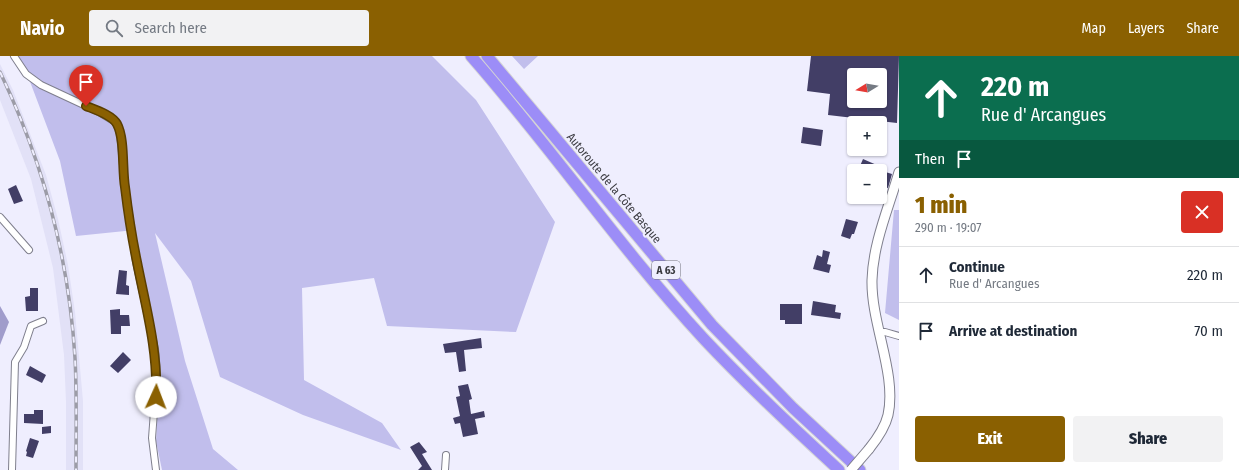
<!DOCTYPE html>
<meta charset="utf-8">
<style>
body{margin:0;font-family:"Fira Sans Condensed",sans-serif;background:#f2f2f3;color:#1f2937;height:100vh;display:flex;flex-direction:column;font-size:15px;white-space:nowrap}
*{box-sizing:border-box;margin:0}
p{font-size:13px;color:#747a83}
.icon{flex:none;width:22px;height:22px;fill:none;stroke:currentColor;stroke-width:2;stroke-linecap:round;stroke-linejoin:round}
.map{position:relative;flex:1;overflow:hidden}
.sheet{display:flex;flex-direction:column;background:#fff;width:340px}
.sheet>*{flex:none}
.top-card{background:#0b6e4f;color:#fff;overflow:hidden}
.needle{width:26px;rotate:259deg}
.tools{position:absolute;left:847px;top:12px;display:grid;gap:8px}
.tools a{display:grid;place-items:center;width:40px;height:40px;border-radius:4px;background:#fff;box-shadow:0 1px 3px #0004;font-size:20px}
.pin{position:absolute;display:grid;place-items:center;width:34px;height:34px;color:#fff;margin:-41px -17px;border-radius:50% 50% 50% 0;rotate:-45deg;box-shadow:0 0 4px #0007}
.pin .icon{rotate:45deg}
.me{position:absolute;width:44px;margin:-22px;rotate:2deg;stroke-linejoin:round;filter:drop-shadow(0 0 3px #0008)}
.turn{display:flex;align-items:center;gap:14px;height:84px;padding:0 16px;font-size:18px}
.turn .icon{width:52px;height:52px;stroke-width:2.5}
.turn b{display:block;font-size:28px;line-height:34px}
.then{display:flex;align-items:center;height:38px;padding:0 16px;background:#0003;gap:8px;font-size:15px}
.round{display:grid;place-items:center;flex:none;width:42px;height:42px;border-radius:4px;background:#f2f2f3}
.head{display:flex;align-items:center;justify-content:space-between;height:68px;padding:0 16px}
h1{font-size:24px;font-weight:800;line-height:30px;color:#8a6001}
.primary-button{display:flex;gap:8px;margin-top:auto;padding:8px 16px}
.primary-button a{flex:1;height:46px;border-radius:4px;background:#8a6001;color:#fff;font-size:16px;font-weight:800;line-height:46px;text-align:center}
.primary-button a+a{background:#f2f2f3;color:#1f2937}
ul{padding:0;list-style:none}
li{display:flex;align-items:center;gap:12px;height:56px;padding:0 16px;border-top:1px solid #e0e1e3}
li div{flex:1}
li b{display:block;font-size:15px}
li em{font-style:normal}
header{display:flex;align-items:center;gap:24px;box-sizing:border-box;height:56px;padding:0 20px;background:#8a6001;color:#fff}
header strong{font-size:19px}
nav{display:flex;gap:22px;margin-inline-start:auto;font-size:14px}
.search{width:280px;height:36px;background:#f2f2f3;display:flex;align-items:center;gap:10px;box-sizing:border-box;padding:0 14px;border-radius:4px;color:#747a83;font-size:15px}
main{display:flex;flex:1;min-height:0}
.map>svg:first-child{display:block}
.built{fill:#e2e1f7}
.green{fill:#c1beec}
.water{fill:#a09ccb}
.building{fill:#423e66;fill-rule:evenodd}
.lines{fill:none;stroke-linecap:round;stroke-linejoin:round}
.street-casing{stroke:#7f7f8d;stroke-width:8}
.secondary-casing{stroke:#7f7f8d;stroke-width:11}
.highway-casing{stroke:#d4d4d5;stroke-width:13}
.street{stroke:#fff;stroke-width:6}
.secondary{stroke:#fff;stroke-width:9}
.highway{stroke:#9c8df7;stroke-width:11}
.rail-casing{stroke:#9c9ca7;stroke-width:3.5}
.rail{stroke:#efeefe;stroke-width:2;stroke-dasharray:6;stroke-linecap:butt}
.secondary-bridge-casing{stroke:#7f7f8d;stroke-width:11;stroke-linecap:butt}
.secondary-bridge{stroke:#fff;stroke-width:9}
.route-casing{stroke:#5a3e01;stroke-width:10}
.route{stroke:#8a6001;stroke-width:7}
.labels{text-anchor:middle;stroke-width:4;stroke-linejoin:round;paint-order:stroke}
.shield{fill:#efeefe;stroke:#71717a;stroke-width:1}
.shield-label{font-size:11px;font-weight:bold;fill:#3b3b41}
.street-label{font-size:12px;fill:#3b3b41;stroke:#efeefe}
</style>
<header>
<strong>Navio</strong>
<div class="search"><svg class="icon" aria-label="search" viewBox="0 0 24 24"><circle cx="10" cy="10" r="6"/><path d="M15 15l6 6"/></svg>Search here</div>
<nav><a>Map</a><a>Layers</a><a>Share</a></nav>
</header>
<main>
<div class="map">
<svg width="899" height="414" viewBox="0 0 899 414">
<rect width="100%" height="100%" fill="#efeefe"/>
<path class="built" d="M0,8L13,34L46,119L58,163L68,209L75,256L83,345V414H66V346L64,299L53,212L31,123L0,44Z"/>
<path class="green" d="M17,0H432L476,44L555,166L516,276L387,270L374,222L302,232L304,324L382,367L401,394L303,359L220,321L191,225L155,177L185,305L213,393L238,414H162L156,385L160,318L150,248L135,174L76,180L60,105L26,15Z
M512,0H538L524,13Z
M894,154H899V264L885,257Z"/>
<path class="water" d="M0,250L9,266L0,289Z"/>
<path class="building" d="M811,0H899L897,67L828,59L830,38L807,35ZM854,19H880V45H854Z
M803,71L823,74L821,90L801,87Z
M848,93H866L864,99Z
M863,103L879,110L877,115L860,110Z
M882,115L892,118L888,132L880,130Z
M16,129L23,145L14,148L8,133Z
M846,163L858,166L854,178H852L850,183L841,180Z
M823,194L830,196L827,208L831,209L829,217L813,213L817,199L822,201Z
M119,214L127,215L126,229L129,230V239L116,238Z
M30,232H38V255H26L25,241L30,240Z
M813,245L836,249L835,256L841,257L840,263L811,259Z
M780,248H802V268H785V264H780Z
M120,253V259H129L130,270H121V278H111L110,254Z
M481,282L482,292L464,294L466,315L459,316L456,296L445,297L443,288Z
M123,296L131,304L118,317L110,310Z
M30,310L46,319L42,327L26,319Z
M468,328L472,343L469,344L471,358L484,355L485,361L475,363L478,378L463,381L460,367L455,368L453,362L460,360L456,341L460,340L458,330Z
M34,354H43V368L24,367V358H34Z
M51,370V377L42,378V371Z
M30,382L39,385L33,402L26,400L27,396L26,395Z
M419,386L427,396L422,398L432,414H418L422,410L410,391Z"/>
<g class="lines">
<defs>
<path id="street" d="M14,0L26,18L41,29L99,56L117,67L120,78L125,130L136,206L155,293L157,316L152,382L156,414
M0,161L29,194
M878,276H885L899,280
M12,414L15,306L24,291L31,270L43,265
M445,414L446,399"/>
<path id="secondary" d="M869,393C877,383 885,372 888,359C897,318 871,268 872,224C873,187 889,151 899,116"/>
<path id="highway" d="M471,0C551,91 620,192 703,282C746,328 792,371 839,414
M487,0L712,269L793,352L860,414"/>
</defs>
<use href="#street" class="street-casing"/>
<use href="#secondary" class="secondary-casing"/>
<use href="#highway" class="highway-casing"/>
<use href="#street" class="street"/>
<use href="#secondary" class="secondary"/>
<use href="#highway" class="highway"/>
<defs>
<path id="rail" d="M0,16C43,106 69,203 75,302C77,339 76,377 76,414"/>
</defs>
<use href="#rail" class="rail-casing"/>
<use href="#rail" class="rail"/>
<defs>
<path id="secondary-bridge" d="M851,414L869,393"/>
</defs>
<use href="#secondary-bridge" class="secondary-bridge-casing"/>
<use href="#secondary-bridge" class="secondary-bridge"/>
</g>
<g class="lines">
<defs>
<path id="route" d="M86,50C96,54 112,59 117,68C125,83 122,114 125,131C128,156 132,182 137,206C146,252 158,294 156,341"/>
</defs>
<use href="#route" class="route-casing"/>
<use href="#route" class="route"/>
</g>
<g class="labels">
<rect class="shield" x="652" y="205" width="28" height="18" rx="3"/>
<g class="shield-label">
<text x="666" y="218">A 63</text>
</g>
<g class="street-label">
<text transform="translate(614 132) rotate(50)" y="4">Autoroute de la Côte Basque</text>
</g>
</g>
</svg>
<div class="tools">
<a><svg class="needle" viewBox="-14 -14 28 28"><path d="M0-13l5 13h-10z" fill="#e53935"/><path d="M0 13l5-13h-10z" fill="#747a83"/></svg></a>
<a>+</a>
<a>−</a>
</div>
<div class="pin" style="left:86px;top:50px;background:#d93025"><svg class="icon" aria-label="arrive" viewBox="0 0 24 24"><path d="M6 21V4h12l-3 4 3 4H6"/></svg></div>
<svg class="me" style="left:156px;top:341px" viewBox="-20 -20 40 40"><circle r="19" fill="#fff"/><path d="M0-13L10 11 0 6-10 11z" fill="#8a6001"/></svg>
</div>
<section class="sheet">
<div class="top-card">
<div class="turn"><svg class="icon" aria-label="ahead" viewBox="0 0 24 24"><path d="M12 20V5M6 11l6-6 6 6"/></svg><div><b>220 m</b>Rue d' Arcangues</div></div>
<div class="then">Then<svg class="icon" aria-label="arrive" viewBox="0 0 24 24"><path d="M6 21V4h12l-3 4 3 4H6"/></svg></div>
</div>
<div class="head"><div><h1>1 min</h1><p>290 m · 19:07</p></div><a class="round" style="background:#d93025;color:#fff"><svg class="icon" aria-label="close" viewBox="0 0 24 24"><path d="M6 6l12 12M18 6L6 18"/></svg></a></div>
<ul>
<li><svg class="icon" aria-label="ahead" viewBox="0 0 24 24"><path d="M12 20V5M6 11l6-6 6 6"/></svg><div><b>Continue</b><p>Rue d' Arcangues</p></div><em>220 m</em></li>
<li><svg class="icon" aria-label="arrive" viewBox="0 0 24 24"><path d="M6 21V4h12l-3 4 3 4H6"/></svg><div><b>Arrive at destination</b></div><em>70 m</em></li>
</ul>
<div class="primary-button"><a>Exit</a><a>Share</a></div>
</section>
</main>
